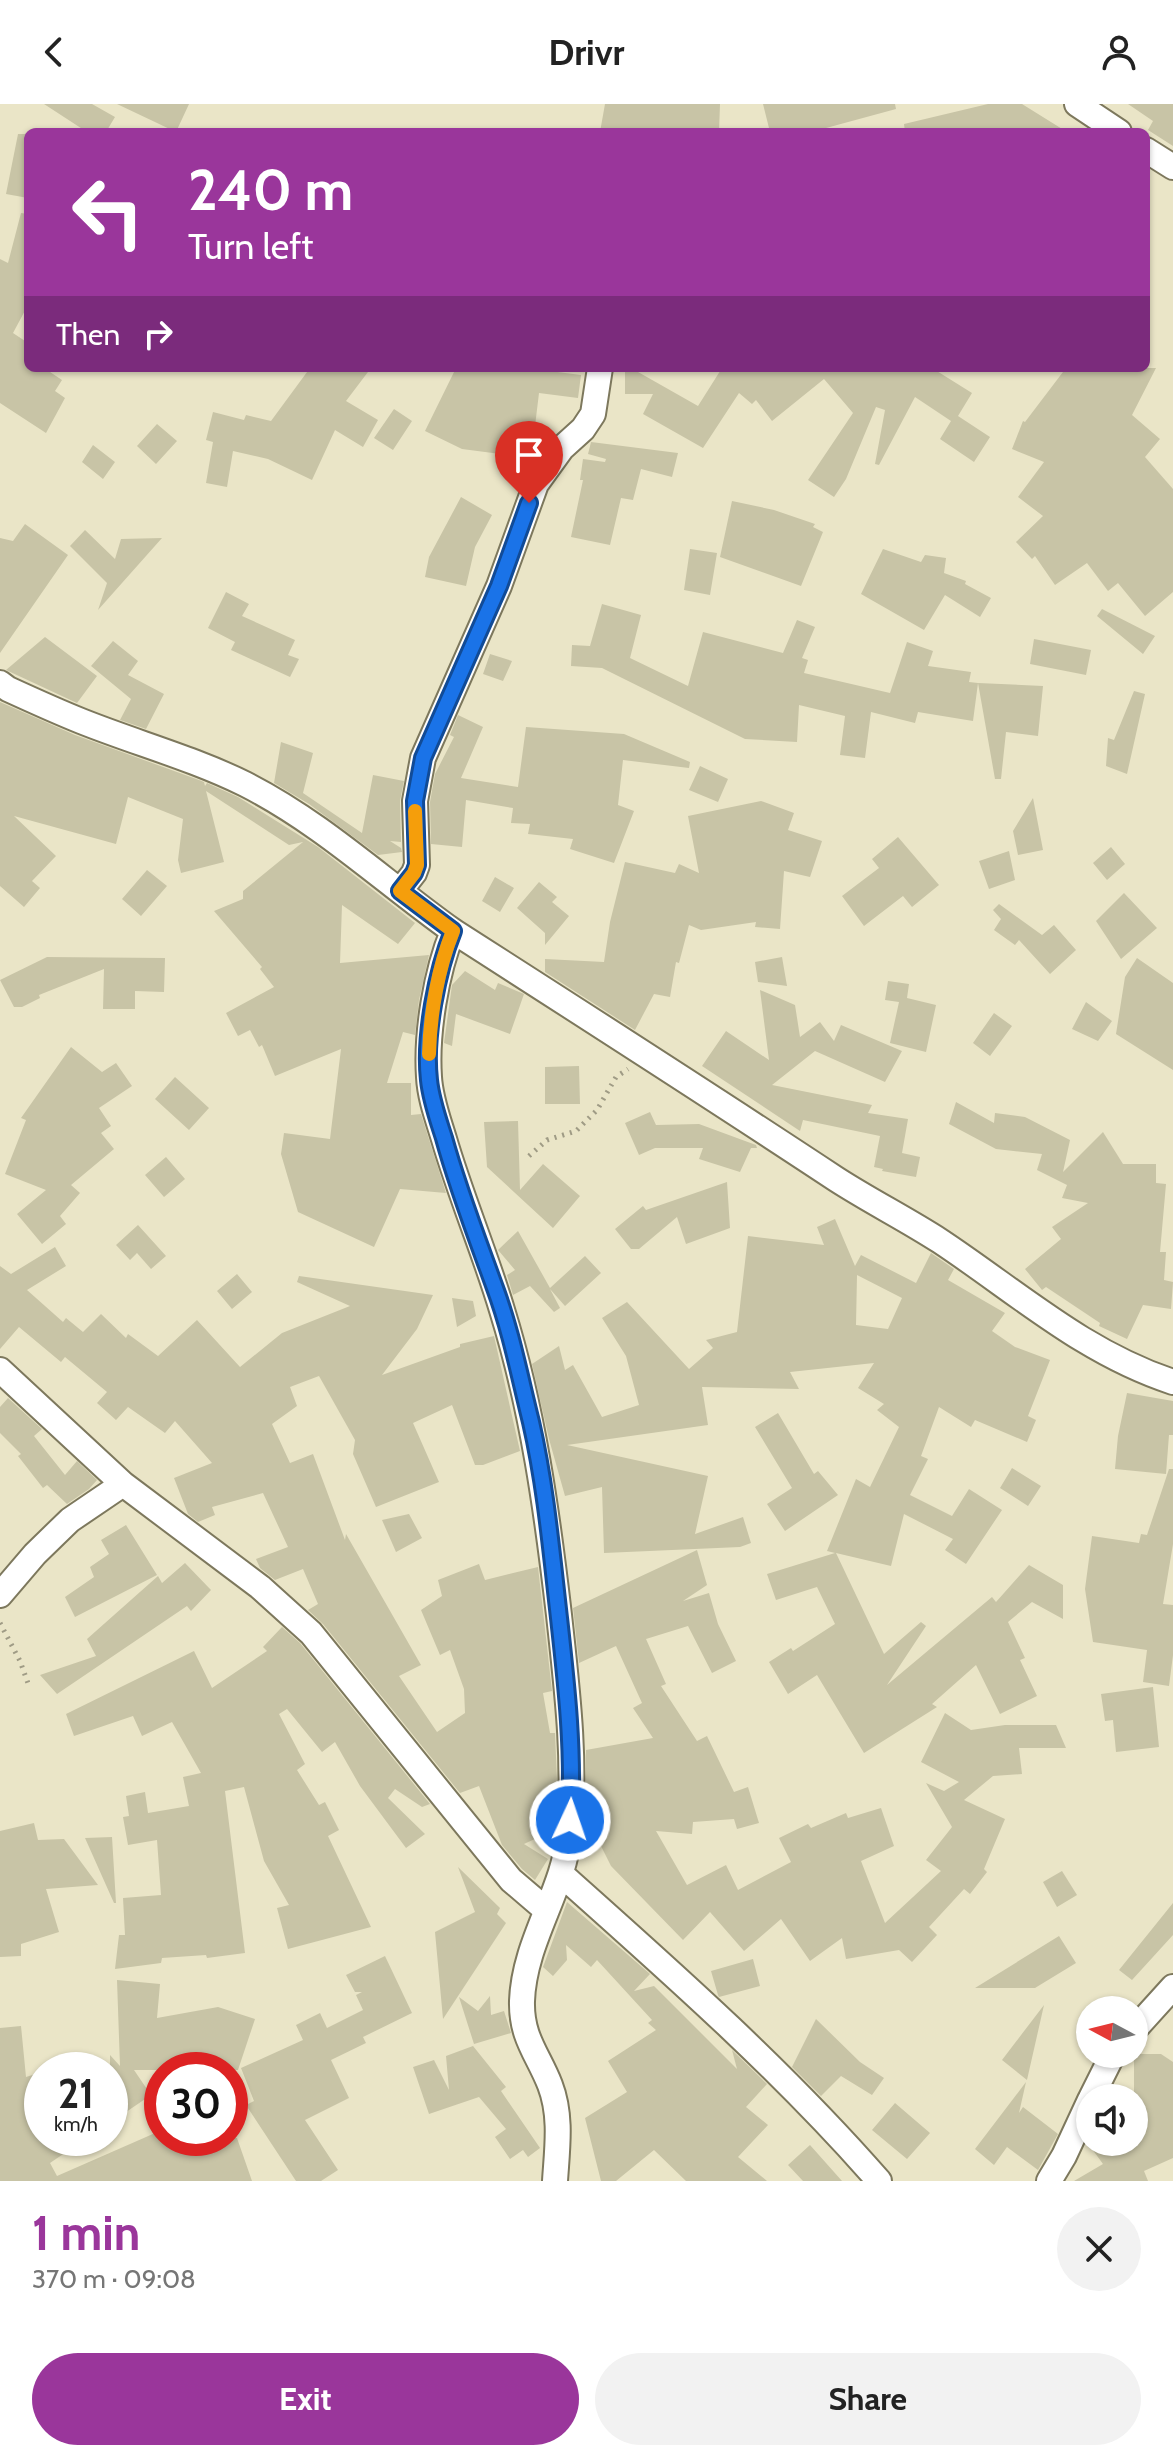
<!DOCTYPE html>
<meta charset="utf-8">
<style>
body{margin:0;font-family:Cabin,sans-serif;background:#f2f2f2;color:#222;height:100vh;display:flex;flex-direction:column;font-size:30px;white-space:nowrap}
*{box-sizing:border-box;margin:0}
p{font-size:26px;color:#767676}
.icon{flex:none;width:44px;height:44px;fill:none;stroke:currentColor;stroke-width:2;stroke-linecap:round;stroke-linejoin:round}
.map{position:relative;height:2077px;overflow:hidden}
.panel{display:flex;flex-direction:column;background:#fff;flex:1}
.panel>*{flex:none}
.guide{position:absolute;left:24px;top:24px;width:1126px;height:244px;border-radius:12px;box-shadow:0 2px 6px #0004;background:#9a369b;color:#fff;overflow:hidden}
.needle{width:52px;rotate:277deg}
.fabs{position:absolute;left:1076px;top:1892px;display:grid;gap:16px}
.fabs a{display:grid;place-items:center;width:72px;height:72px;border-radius:50%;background:#fff;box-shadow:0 2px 6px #0004;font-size:40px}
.speed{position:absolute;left:24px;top:1948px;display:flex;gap:16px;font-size:40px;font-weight:700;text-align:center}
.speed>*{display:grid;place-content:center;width:104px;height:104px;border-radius:50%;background:#fff;box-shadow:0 2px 6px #0004;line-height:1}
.speed small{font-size:20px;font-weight:400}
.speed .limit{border:12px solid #d22;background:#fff;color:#111}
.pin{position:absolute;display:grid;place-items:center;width:68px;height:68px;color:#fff;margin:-82px -34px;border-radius:50% 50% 50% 0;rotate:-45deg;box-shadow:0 0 8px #0007}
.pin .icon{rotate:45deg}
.me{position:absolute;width:88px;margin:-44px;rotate:3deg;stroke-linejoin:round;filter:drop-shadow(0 0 6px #0008)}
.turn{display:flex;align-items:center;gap:28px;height:168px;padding:0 32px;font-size:36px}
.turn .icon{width:104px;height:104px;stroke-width:2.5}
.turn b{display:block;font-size:56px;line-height:68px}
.then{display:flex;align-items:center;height:76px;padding:0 32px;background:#0003;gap:16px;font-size:30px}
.round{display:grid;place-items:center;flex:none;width:84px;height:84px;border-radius:42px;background:#f2f2f2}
.headline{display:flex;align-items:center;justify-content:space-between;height:136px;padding:0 32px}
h1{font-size:48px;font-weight:800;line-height:60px;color:#9a369b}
.primary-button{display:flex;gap:16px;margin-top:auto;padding:16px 32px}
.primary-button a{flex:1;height:92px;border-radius:48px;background:#9a369b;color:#fff;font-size:32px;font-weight:800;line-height:92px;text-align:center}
.primary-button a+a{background:#f2f2f2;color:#222}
header{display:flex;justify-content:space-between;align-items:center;height:104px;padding:0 32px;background:#fff;font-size:36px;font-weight:800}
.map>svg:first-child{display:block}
.building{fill:#c8c4a6;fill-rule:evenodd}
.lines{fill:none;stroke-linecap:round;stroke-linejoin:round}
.street-casing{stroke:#7d785d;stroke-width:28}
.path{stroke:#9f9b85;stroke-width:5;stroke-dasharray:2 6;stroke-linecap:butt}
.street{stroke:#fff;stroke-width:24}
.route-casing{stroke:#114b97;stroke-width:20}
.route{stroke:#1a73e8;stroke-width:14}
.slow{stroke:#f59e0b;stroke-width:14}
</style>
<header><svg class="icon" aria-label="back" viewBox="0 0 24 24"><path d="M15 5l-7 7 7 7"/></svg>Drivr<svg class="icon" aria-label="person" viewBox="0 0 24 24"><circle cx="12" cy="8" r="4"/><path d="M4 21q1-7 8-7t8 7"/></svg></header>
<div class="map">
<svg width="1173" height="2077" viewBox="0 0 1173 2077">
<rect width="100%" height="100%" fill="#eae5c7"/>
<path class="building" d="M44,0H92L115,13L106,28H87Z
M117,0H189L176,28Z
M605,0H720L719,28H600Z
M763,0H895L896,5L815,27L814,24L796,28H770Z
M988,0H1022L1067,28H905L904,20Z
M1128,0H1173V42L1148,26L1153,17Z
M18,30H28V94L6,90Z
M21,109L28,110V201L13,229L28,239V264H44L62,276L55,287L65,294L46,329L0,299V155L8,159Z
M310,264H371L346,297L378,316L363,343L335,326L312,376L268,355L233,347L227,383L206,379L213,338L206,336L213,308L244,316L246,311L271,317Z
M456,264H526L581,271L578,294L539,289L535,322L528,321L523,353L462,345L425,327Z
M625,264H631L698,302L722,264H932L972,289L958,312L990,333L974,358L940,335L951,317L915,293L879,361L875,360L885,306L876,303L846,375L834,393L808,376L853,309L824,275L772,317L756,296L752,300L739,289L703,344L643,310L653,290H625Z
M1066,264H1156L1132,311L1160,335L1145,353L1173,385V488L1145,512L1118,479L1108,487L1087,459L1055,481L1035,452L1032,455L1016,438L1043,412L1018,393L1044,358L1012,345L1023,317L1025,318Z
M394,305L412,317L393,346L374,334Z
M157,320L177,337L156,360L137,342Z
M591,338L678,349L672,373L641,365L633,396L621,394L610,441L571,433L583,376H580L583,355L605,358L606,355L588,350Z
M93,341L115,358L103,375L82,358Z
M461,393L492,411L475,443L466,482L425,473L429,453Z
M732,397L774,406L815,420L813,423L823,428L801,482L720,453Z
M25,420L68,451L0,549V434L13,437Z
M85,426L115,455L121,435L162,434L98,506L107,479L70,442Z
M690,445L717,449L710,491L684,486Z
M883,445L921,458L925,451L946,454L944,469L966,477L965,480L991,494L980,513L945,491L924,526L861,490Z
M226,488L249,500L242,512L295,536L288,551L299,555L290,573L231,546L235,538L208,524Z
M602,500L641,511L630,554L688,582L703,528L783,549L797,516L815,523L802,554L808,556L804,569L890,589L907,538L933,547L928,562L971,568L969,578L978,579L973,617L918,608L915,619L871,608L865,654L840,651L845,612L799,601L797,638L745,635L602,564L571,562L572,541L590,542Z
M1102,505L1155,532L1143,550L1097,512Z
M45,533L97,572L77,599L6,566Z
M1034,535L1091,546L1086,571L1030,560Z
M113,537L138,557L128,571L164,590L146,625L120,616L131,595L91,562Z
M490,550L512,557L503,577L483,570Z
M978,579L1043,582L1038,632L1006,628L1001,675H995Z
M1134,587L1145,590L1127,670L1106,662L1108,634L1114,636Z
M0,598L75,631L199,676L204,678L205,682L207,679L238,693L318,743L415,819L398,840L342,801L340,859L429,851L419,896L415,931L403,928L387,979H411V1011L421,1010L446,1089L400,1085L374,1143L298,1108L281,1050L284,1029L330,1035L341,945L275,972L262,941L259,943L250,926L238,932L226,909L274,883L260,865L262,863L214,807L243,795V787L303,738L289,741L206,687L224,758L181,769L178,756L183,715L128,693L116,740L14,712L56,752L32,777L40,784L24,803L0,782Z
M458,611L483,623L461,674L518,683L526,623L624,630L690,658L689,664L623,656L618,701L634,707L614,759L570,745L573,735L528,730L530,720L511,719L513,704L466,696L462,743L431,740L430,698L435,670L454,633L450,631Z
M281,638L313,649L303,689L362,729L373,671L404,677L400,697L401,738L390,737L401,744L402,748L378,751L309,700L274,679Z
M700,662L728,675L718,698L689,686Z
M1033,694L1043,746L1018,751L1013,727Z
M761,697L794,709L788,726L822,737L810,773L784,767L780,825L755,823L756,818L701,826L689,821L679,859L676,858L670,893L654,890L635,926L545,868V855L604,858L610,818L625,758L675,769L679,760L699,769L688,712Z
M898,733L939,781L912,803L903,792L864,822L842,792L879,764L872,755Z
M1111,743L1125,760L1107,776L1093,759Z
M1009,747L1015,776L989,785L979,757Z
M147,766L167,782L141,812L122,795Z
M495,773L514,784L500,808L482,797Z
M539,778L557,793L552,798L569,812L545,841V829L517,804Z
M1124,789L1157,824L1121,855L1096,817Z
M999,800L1042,831L1054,821L1076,846L1050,870L1019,836L1015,841L994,826L1001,815L993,806Z
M47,853L165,854L164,888L135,887V905H103L104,865L39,891L40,894L22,903H14L0,876Z
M782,853L787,882L758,878L755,858Z
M1137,854L1173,879V966L1116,930L1125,873Z
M465,867L495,886L498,879L524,890L510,930L456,910L452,942L444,939L452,881Z
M888,877L909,880L907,894L936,901L926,948L890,939L899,898L885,896Z
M760,886L795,901L800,933L820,918L834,937L841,921L902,947L885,978L815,947L772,981L872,1001L868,1009L908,1015L902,1049L920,1053L916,1073L882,1067L883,1065L874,1063L880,1032L803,1016L800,1027L702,962L726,927L769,956Z
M1086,898L1112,917L1098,937L1072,925Z
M994,909L1012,922L990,952L973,939Z
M71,943L102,968L116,959L132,982L99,1004L111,1022L101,1029L114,1045L71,1081L80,1089L60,1112L66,1120L42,1140L17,1110L46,1086L5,1070L26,1016L21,1014Z
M579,962L580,1000H545V963Z
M175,973L209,1004L189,1026L155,995Z
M956,998L994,1019L995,1009L1025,1013L1070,1036L1063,1068L1103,1028L1123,1060H1156V1079L1166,1080L1160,1148H1166L1164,1176L1173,1178L1171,1205L1143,1201L1127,1235L1099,1222L1100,1219L1046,1183L1042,1186L1025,1165L1061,1135L1052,1123L1088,1099L1062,1094L1067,1081L1037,1066L1042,1050L996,1045L949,1020Z
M650,1008L656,1021L699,1020L756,1041L757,1044H751L740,1068L699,1055L703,1044H655L639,1051L625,1019Z
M518,1017L520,1086L543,1060L580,1092L553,1124L487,1063L484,1018Z
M166,1053L185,1075L164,1093L145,1071Z
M727,1078L730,1124L686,1140L677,1113L639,1145H631L615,1125L643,1102L646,1106Z
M835,1115L855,1162L861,1151L916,1179L931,1149L954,1165L948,1176L1005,1209L992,1227L1015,1243L1050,1256L1028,1312L1036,1316L1027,1338L975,1316L971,1323L939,1303L921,1352L928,1355L910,1391L952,1412L969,1385L1002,1406L966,1460L945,1446L953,1435L904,1410L891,1462L836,1449L884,1550L921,1518L926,1522L887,1581L992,1493L996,1498L1029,1461L1063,1481V1515L1032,1498L1008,1518L1025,1554L1020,1556L1037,1592L1000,1610L976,1561L932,1600L937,1603L864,1649L817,1571L788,1590L769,1558L791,1544L793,1547L835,1520L817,1483L776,1496L767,1470L835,1449L827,1447L856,1375L870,1383L899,1323L877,1306L884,1300L858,1284L874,1259L790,1268L799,1285L702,1283L708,1321L567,1341L708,1372L695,1430L743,1413L751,1439L740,1443L604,1449L602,1383L565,1392L549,1335L532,1260L559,1242L565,1266L573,1261L602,1313L639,1301L626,1252L602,1214L627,1198L689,1265L713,1244L706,1236L737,1228L748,1132L824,1141L817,1123ZM857,1171L902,1194L888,1225L856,1221Z
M138,1121L166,1152L151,1165L137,1149L130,1156L116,1141Z
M518,1127L550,1184L585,1152L601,1169L565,1202L550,1185L560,1204L554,1208L530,1182L513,1191L507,1171L515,1166L498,1146Z
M55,1143L66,1162L27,1186L63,1218L66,1214L83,1228L101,1210L126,1234L128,1230L158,1252L197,1216L240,1263L282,1229L350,1202L297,1178L299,1172L433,1191L417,1225L382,1271L460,1243V1240L494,1232L520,1347L483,1361H475L452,1301L413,1319L439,1378L376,1403L353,1350L355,1336L319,1272L290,1283L297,1302L272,1320L290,1359L313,1350L345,1436L346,1430L421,1561L399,1572L437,1628L465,1609L464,1585L450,1546L440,1551L421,1506L442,1492L438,1476L479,1460L485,1476L538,1463L552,1587L543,1589L550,1629H555L557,1675L556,1689L544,1688L555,1713L554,1726L524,1740L548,1755L535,1776L522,1765L502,1741L479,1682L460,1689L323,1520L308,1506L318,1500L303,1465L275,1476L260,1464L256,1455L288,1443L263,1389L212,1403L215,1411L198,1418L188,1410L174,1374L212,1359L175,1317L165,1329L128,1303L116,1316L97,1299L107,1288L65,1253L61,1258L19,1223L0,1245V1162L11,1170Z
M237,1170L252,1188L232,1205L217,1187Z
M452,1194L473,1197L476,1212L457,1223Z
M1127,1289L1173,1297V1331H1169L1166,1370L1115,1365L1118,1332Z
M8,1294L42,1325L34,1332L65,1371L77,1357L97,1376L89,1385L67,1400L47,1381L43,1384L18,1352L21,1350L0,1329V1303Z
M778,1309L814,1370L818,1367L838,1391L785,1427L767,1400L792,1384L755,1323Z
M1012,1364L1041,1382L1028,1402L1000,1384Z
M1169,1365H1173V1440L1163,1500L1173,1501V1551L1169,1582L1143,1578L1147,1546L1093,1538L1085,1485L1092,1432L1139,1439L1141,1430L1147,1431Z
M409,1410L422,1434L396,1448L382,1416Z
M126,1421L157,1471L75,1513L65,1493L94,1473L90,1463L109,1450L101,1436Z
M697,1446L707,1481L683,1497L709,1489L718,1520L736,1557L712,1569L688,1522L646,1535L666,1580L661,1582L697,1637L707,1632L734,1688L748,1683L759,1719L737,1725L734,1715L693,1718L692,1730L656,1727L687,1781L726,1761L738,1786L791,1758L779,1734L808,1720L811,1724L846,1709L848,1714L881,1704L894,1742L861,1757L885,1819L941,1767L926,1756L952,1723L926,1679L944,1687L959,1678L921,1658L945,1609L971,1626L1005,1621H1056L1066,1644H1019L1022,1670L993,1672L964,1696L1005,1715L984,1765L987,1768L970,1790L964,1785L929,1823L937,1831L912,1858L899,1846L846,1855L842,1834L810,1857L781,1815L744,1847L710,1808L683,1836L611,1762L599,1738L596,1692L586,1691V1646L653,1634L633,1604L642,1599L616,1542L579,1559L573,1504Z
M185,1459L211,1486L191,1507L187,1502L57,1590L40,1571L96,1552L87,1535L158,1472L162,1479Z
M282,1523L300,1539L430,1700L422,1703L395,1685L388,1694L425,1730L406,1744L360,1682L335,1638L322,1648L287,1605L279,1610L305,1660L297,1666L319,1701L325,1698L339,1726L328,1732L371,1823L288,1845L277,1804L289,1801L264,1757L244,1683L225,1687L245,1849L207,1854L206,1851L162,1854L161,1859L115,1865L119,1831H125L123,1794L161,1791L157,1736L128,1741L123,1713L129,1712L126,1692L145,1688L148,1709L189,1702L183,1673L201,1669L172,1618L142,1632L133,1612L74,1632L66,1610L194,1547L212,1584L267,1547L263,1543Z
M1153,1583L1159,1643L1116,1648L1113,1616L1105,1617L1101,1590Z
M34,1719L38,1736L64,1735L98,1781L46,1785L59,1828L21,1840V1852L0,1853V1727Z
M112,1733L116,1799H114L85,1734Z
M458,1763L500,1804L497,1810L506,1819L443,1915L435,1828L475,1808Z
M1062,1767L1077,1791L1057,1803L1043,1778Z
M567,1798L650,1870L634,1887L654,1882L737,1965L732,1946L767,1980L746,2003L768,2021L738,2053L767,2077H686L654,2046L616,2077H601L585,2014L627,1988L608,1957L656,1926L648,1919L652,1916L597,1856L591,1863L566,1841L567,1856L553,1872L543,1863Z
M1173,1799V1831L1132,1876L1119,1866Z
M1059,1832L1076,1859L1035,1884H975Z
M385,1852L412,1909L363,1933L366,1939L331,1956L349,1994L305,2016L338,2066L321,2077H296L246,2001L254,1997L241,1964L303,1936L296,1921L320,1909L327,1924L363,1906L356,1891L362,1888H355L346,1871Z
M753,1855L760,1882L719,1893L718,1891L711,1867Z
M117,1876L160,1880L157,1914L218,1903L255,1915L238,1966H223L215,1955L210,1958L213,1966H134L151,1991L110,2019V1951L120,1962Z
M490,1892L491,1911L504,1907L511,1929L474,1940L459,1893L478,1907Z
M1044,1901L1027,1976L1002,1956Z
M816,1915L860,1958L884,1974L872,1991L841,1972L821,1992L792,1963Z
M21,1922L26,1973L42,1968V2034H87L50,2059L57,2072L162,2026V2034H237L252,2077H0V1924Z
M473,1942L506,1983L501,1987L540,2044L528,2053L523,2046L510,2055L495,2033L506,2025L479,1993L429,2010L413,1963L434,1956L449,1986L446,1952Z
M1134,1950H1161L1173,1958V2054L1144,2067L1148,2077H1074L1103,2060L1087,2038H1134Z
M1026,1978L1019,2009L1023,2003L1058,2030L1038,2066L1007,2043L994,2061L975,2045Z
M895,1999L930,2029L907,2055L872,2026Z
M810,2041L842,2077H803L788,2061Z"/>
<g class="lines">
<defs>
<path id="street" d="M1077,0L1119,28
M1146,46L1173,63
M0,579L8,585C32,596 56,607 81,617C136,639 192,654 245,680C322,719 384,778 453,827C581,909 709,991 836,1075C870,1097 906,1115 940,1137C1017,1188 1084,1249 1173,1278
M400,787L414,769L417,761L415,697L423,654L499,482L536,380L562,344L583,325L593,310L600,264
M453,827C436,868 426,929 429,973C430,994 438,1015 444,1035C461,1093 485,1149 502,1206C533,1306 547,1408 559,1511C567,1585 576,1656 569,1730C564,1787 524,1837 522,1897C521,1934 538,1950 550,1981C562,2012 557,2045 555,2077
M0,1266L123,1380L260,1483L311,1529L511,1776L545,1805
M0,1491L35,1450L70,1416L123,1380
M561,1770C671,1868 782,1966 879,2077
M1134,1926L1173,1883
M1091,1994L1113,1950
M1049,2077L1064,2052L1090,1996"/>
</defs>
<use href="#street" class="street-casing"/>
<path class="path" d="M529,1052L547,1036L576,1027L597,1006L616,973L628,965
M0,1519L20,1557L29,1582"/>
<use href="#street" class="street"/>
</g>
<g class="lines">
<defs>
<path id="route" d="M529,399L499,482L423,654L415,697L417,761L414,769L400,787L453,827C437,867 424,932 429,976C431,996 438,1015 444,1034C458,1085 477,1134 495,1184C511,1227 520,1274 531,1318C545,1379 551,1443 558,1505C566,1577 574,1643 570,1716"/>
</defs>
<use href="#route" class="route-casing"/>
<use href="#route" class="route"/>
<path class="slow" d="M415,707L417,761L414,769L400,787L453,827C438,864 430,910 429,950"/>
</g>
</svg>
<div class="fabs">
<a><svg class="needle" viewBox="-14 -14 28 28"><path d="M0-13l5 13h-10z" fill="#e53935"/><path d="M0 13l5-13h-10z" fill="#767676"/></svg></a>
<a><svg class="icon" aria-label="sound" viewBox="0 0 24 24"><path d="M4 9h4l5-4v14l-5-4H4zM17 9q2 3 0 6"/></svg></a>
</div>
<div class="speed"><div>21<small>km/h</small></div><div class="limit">30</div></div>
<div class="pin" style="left:529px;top:399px;background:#d93025"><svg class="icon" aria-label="arrive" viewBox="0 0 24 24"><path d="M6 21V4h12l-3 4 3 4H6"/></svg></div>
<svg class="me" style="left:570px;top:1716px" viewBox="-20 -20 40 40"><circle r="17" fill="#1a73e8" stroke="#fff" stroke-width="3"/><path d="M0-11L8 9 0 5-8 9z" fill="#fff"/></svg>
<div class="guide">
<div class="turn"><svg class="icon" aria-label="left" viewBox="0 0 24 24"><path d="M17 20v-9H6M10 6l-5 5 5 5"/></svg><div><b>240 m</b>Turn left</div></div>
<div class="then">Then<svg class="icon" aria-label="right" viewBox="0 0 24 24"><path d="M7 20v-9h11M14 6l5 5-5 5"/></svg></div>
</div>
</div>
<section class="panel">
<div class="headline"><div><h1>1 min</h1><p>370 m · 09:08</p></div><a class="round"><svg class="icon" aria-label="close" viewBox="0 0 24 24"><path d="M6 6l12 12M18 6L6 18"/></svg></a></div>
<div class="primary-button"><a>Exit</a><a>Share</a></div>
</section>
